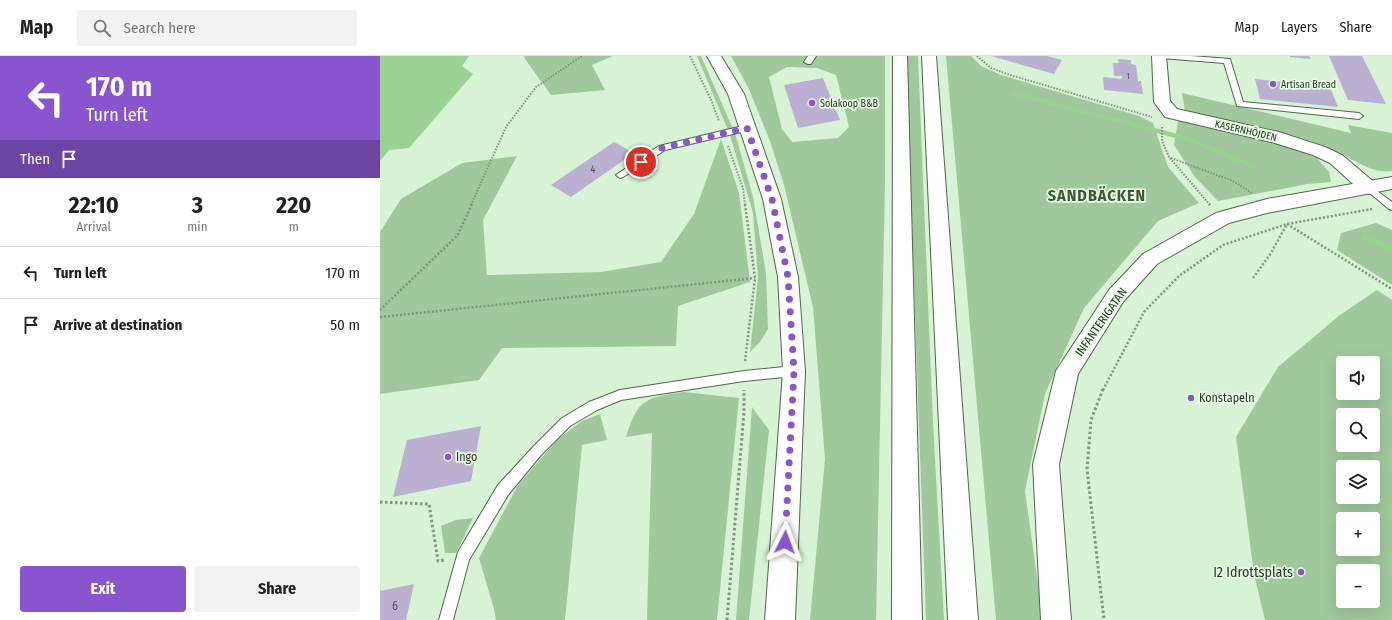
<!DOCTYPE html>
<meta charset="utf-8">
<style>
body{margin:0;font-family:"Fira Sans Condensed",sans-serif;background:#f2f2f2;color:#202124;height:100vh;display:flex;flex-direction:column;font-size:15px;white-space:nowrap}
*{box-sizing:border-box;margin:0}
p{font-size:13px;color:#757577}
.icon{flex:none;width:22px;height:22px;fill:none;stroke:currentColor;stroke-width:2;stroke-linecap:round;stroke-linejoin:round}
.map{position:relative;flex:1;overflow:hidden}
.panel{display:flex;flex-direction:column;background:#fff;width:380px}
.panel>*{flex:none}
.banner{background:#8955ce;color:#fff;overflow:hidden}
.tools{position:absolute;left:956px;top:300px;display:grid;gap:8px}
.tools a{display:grid;place-items:center;width:44px;height:44px;border-radius:4px;background:#fff;box-shadow:0 4px 16px #0002;font-size:20px}
.pin{position:absolute;display:grid;place-items:center;width:34px;height:34px;color:#fff;margin:-17px;border:2px solid #fff;border-radius:50%;box-shadow:0 1px 4px #0007}
.me{position:absolute;width:44px;margin:-22px;rotate:3deg;stroke-linejoin:round;filter:drop-shadow(0 0 3px #0008)}
.turn{display:flex;align-items:center;gap:14px;height:84px;padding:0 20px;font-size:18px}
.turn .icon{width:52px;height:52px;stroke-width:2.5}
.turn b{display:block;font-size:28px;line-height:34px}
.then{display:flex;align-items:center;height:38px;padding:0 20px;background:#0003;gap:8px;font-size:15px}
.eta{display:flex;justify-content:space-evenly;align-items:center;height:68px;text-align:center}
.eta b{font-size:24px;font-weight:700;line-height:28px}
.button{display:flex;gap:8px;margin-top:auto;padding:8px 20px}
.button a{flex:1;height:46px;border-radius:4px;background:#8955ce;color:#fff;font-size:16px;font-weight:700;line-height:46px;text-align:center}
.button a+a{background:#f2f2f2;color:#202124}
ul{padding:0;list-style:none}
li{display:flex;align-items:center;gap:12px;height:52px;padding:0 20px;border-top:1px solid #e0e0e0}
li div{flex:1}
li b{display:block;font-size:15px}
li em{font-style:normal}
header{display:flex;align-items:center;gap:24px;box-sizing:border-box;height:56px;padding:0 20px;background:#fff;border-bottom:1px solid #e0e0e0}
header strong{font-size:19px}
nav{display:flex;gap:22px;margin-inline-start:auto;font-size:14px}
.search{width:280px;height:36px;background:#f2f2f2;display:flex;align-items:center;gap:10px;box-sizing:border-box;padding:0 14px;border-radius:4px;color:#757577;font-size:15px}
main{display:flex;flex:1;min-height:0}
.map>svg:first-child{display:block}
.green{fill:#a0c89c;fill-rule:evenodd}
.water{fill:#9ad294}
.lines{fill:none;stroke-linecap:round;stroke-linejoin:round}
.stream-far1{stroke:#9ad294;stroke-width:4.5}
.stream{stroke:#9ad294;stroke-width:5.5}
.building{fill:#bbb0d2}
.lane-casing{stroke:#50674d;stroke-width:2}
.street-casing{stroke:#50674d;stroke-width:2}
.secondary-casing{stroke:#50674d;stroke-width:2}
.highway-casing{stroke:#50674d;stroke-width:2}
.path-far2{stroke:#81947f;stroke-width:2;stroke-dasharray:1.5 1.5;stroke-linecap:butt}
.path-far1{stroke:#81947f;stroke-width:2.5;stroke-dasharray:2 2;stroke-linecap:butt}
.path{stroke:#81947f;stroke-width:3;stroke-dasharray:2.5 2.5;stroke-linecap:butt}
.lane{fill:#fff;fill-rule:evenodd}
.street{fill:#fff;fill-rule:evenodd}
.secondary{fill:#fff;fill-rule:evenodd}
.highway{fill:#fff;fill-rule:evenodd}
.route{stroke:#8955ce;stroke-width:7;stroke-dasharray:0 12.6}
.poi-dot{fill:#8955ce;stroke:#e8fee5;stroke-width:1.5}
.labels{text-anchor:middle;stroke-width:3.5;stroke-linejoin:round;paint-order:stroke}
.far-number-label{font-size:9px;fill:#4e5352}
.far-poi-label{font-size:10px;fill:#293428;stroke:#e8fee5;text-anchor:start}
.far-street-label{font-size:10px;fill:#293428;stroke:#e8fee5}
.number-label{font-size:10px;fill:#4e5352}
.street-label{font-size:12px;fill:#293428;stroke:#e8fee5}
.poi-label{font-size:12px;fill:#293428;stroke:#e8fee5;text-anchor:start}
.near-number-label{font-size:12px;fill:#4e5352}
.near-poi-label{font-size:14px;fill:#293428;stroke:#e8fee5;text-anchor:end}
.district-label{font-size:16px;font-weight:bold;letter-spacing:1px;fill:#3f553c;stroke:#e8fee5}
</style>
<header>
<strong>Map</strong>
<div class="search"><svg class="icon" aria-label="search" viewBox="0 0 24 24"><circle cx="10" cy="10" r="6"/><path d="M15 15l6 6"/></svg>Search here</div>
<nav><a>Map</a><a>Layers</a><a>Share</a></nav>
</header>
<main>
<section class="panel">
<div class="banner">
<div class="turn"><svg class="icon" aria-label="left" viewBox="0 0 24 24"><path d="M17 20v-9H6M10 6l-5 5 5 5"/></svg><div><b>170 m</b>Turn left</div></div>
<div class="then">Then<svg class="icon" aria-label="arrive" viewBox="0 0 24 24"><path d="M6 21V4h12l-3 4 3 4H6"/></svg></div>
</div>
<div class="eta">
<div><b>22:10</b><p>Arrival</p></div>
<div><b>3</b><p>min</p></div>
<div><b>220</b><p>m</p></div>
</div>
<ul>
<li><svg class="icon" aria-label="left" viewBox="0 0 24 24"><path d="M17 20v-9H6M10 6l-5 5 5 5"/></svg><div><b>Turn left</b></div><em>170 m</em></li>
<li><svg class="icon" aria-label="arrive" viewBox="0 0 24 24"><path d="M6 21V4h12l-3 4 3 4H6"/></svg><div><b>Arrive at destination</b></div><em>50 m</em></li>
</ul>
<div class="button"><a>Exit</a><a>Share</a></div>
</section>
<div class="map">
<svg width="1012" height="564" viewBox="0 0 1012 564">
<rect width="100%" height="100%" fill="#d7f2d4"/>
<path class="green" d="M144,0H233L212,9L225,34L171,39L145,3Z
M317,0H321L353,73L348,74Z
M351,0H505V128L496,564H430L445,403L433,251L404,129L390,85L369,33ZM407,11L437,12L456,19L469,71L458,82L412,86L402,73L389,21Z
M528,0H538L553,367L564,564H546L528,63Z
M566,0H591L601,10L621,19L759,60L773,67L788,111L819,147L778,165L704,252L665,338L645,435L663,564H616Z
M802,37L971,77L968,69L1012,77V115C992,118 973,103 956,95C911,74 854,66 805,55Z
M798,65L883,83L912,92L937,102L949,116L951,126L928,128L838,145L815,121L794,89Z
M355,77L373,141L386,217L388,273L380,286L370,296L378,222L373,157L350,79Z
M341,83L359,137L370,226L298,250L296,290L122,292L99,324L0,338V176L21,143L82,107L137,100L103,164L107,219L221,216L281,206L314,158Z
M996,167L1012,174V229L957,194L961,177Z
M997,234L1012,244V564H885L874,518L856,381L898,311L960,259ZM963,307H993V337H963ZM963,359H993V389H963ZM963,411H993V441H963ZM963,463H993V493H963ZM963,515H993V545H963Z
M304,336L359,342L337,564H267L272,377L246,381C258,342 266,342 304,336Z
M372,351L389,374L369,564H356Z
M220,358L227,384L202,389L185,564H116L114,553L99,502L138,429L178,383L202,365Z
M93,462L76,497H65L61,470L76,464Z"/>
<path class="water" d="M0,0H89L82,10L93,18L29,92L9,94L0,105Z"/>
<g class="lines">
<path class="stream-far1" d="M633,37L808,83L873,110"/>
<path class="stream" d="M984,181L1012,192"/>
</g>
<path class="building" d="M611,0H667L682,4L674,18Z
M910,0H929L931,3L910,1Z
M949,0H982L1006,48L968,44Z
M738,3L751,4V8L756,9L758,25H761L763,38L724,34L723,21L742,23V20H734L733,7H739Z
M443,22L460,64L418,72L404,29Z
M875,23L950,31L958,51L880,43Z
M234,86L254,97L191,141L171,129Z
M101,370L91,425L13,441L27,384Z
M34,528L26,564H0V535Z"/>
<g class="lines">
<defs>
<path id="lane" d="M428,0H436L431,8H428L424,6Z
M777,0H811L850,3L863,46L979,57L983,60L979,63L857,50L844,7L781,2Z
M367,69L371,72L370,74L285,94L243,121L240,122L236,119L279,90Z
M989,129L1012,146V154L1009,153L986,134L984,132L986,130Z
M414,310L418,311L420,315L418,319L414,320L364,325L241,344L217,354L190,370L161,399L128,439L89,504L73,564H59L78,496L118,429L153,391L182,362L209,346L240,334L364,315Z"/>
<path id="street" d="M772,0H786L790,45L797,53L899,76L945,91L962,99L995,127L998,132L995,137L989,138L983,137L950,107L933,99L895,87L785,61L774,46Z"/>
<path id="secondary" d="M327,0H341L364,38L401,143L418,221L425,315L415,564H385L403,315L398,221L383,143L348,38Z
M1012,121V133L887,157L849,167L777,208L743,246L698,318L679,408L691,564H661L653,408L676,315L729,234L763,198L836,157L887,143Z"/>
<path id="highway" d="M513,0H527L542,564H512Z
M542,0H556L598,564H568Z"/>
</defs>
<use href="#lane" class="lane-casing"/>
<use href="#street" class="street-casing"/>
<use href="#secondary" class="secondary-casing"/>
<use href="#highway" class="highway-casing"/>
<path class="path-far2" d="M310,0L332,46L339,65
M597,0L611,12L627,18L772,61
M782,71V85L789,101L830,149
M348,90L363,132L365,149
M791,102L853,125L872,137
M91,149L126,71L156,31L202,0"/>
<path class="path-far1" d="M829,148L830,149
M907,168L1012,233
M873,222L891,197L907,168
M0,254L77,180L92,148
M0,261L375,222
M365,305L375,222L365,148
M723,334L764,256L799,220L843,189L907,168L992,153"/>
<path class="path" d="M723,333L711,364L707,413L724,564
M0,446L49,448L58,505L65,504
M347,564L364,356V334"/>
<use href="#lane" class="lane"/>
<use href="#street" class="street"/>
<use href="#secondary" class="secondary"/>
<use href="#highway" class="highway"/>
</g>
<g class="lines">
<path class="route" d="M261,106L282,92L367,72L392,143L408,221L414,315L405,486"/>
</g>
<g class="poi-dot">
<circle cx="893" cy="28" r="4"/>
<circle cx="432" cy="47" r="4"/>
<circle cx="811" cy="342" r="4"/>
<circle cx="68" cy="401" r="4"/>
<circle cx="921" cy="516" r="4"/>
</g>
<g class="labels">
<g class="far-number-label">
<text x="748" y="23">1</text>
</g>
<g class="far-poi-label">
<text x="901" y="32">Artisan Bread</text>
<text x="440" y="51">Solakoop B&amp;B</text>
</g>
<g class="far-street-label">
<text transform="translate(866 74) rotate(13)" y="4">KASERNHÖJDEN</text>
</g>
<g class="number-label">
<text x="213" y="117">4</text>
</g>
<g class="street-label">
<text transform="translate(721 266) rotate(-55)" y="4">INFANTERIGATAN</text>
</g>
<g class="poi-label">
<text x="819" y="346">Konstapeln</text>
<text x="76" y="405">Ingo</text>
</g>
<g class="near-number-label">
<text x="15" y="554">6</text>
</g>
<g class="near-poi-label">
<text x="913" y="521">I2 Idrottsplats</text>
</g>
<g class="district-label">
<text x="717" y="145">SANDBÄCKEN</text>
</g>
</g>
</svg>
<div class="tools">
<a><svg class="icon" aria-label="sound" viewBox="0 0 24 24"><path d="M4 9h4l5-4v14l-5-4H4zM17 9q2 3 0 6"/></svg></a>
<a><svg class="icon" aria-label="search" viewBox="0 0 24 24"><circle cx="10" cy="10" r="6"/><path d="M15 15l6 6"/></svg></a>
<a><svg class="icon" aria-label="layers" viewBox="0 0 24 24"><path d="M12 4l9 5-9 5-9-5zM3 14l9 5 9-5"/></svg></a>
<a>+</a>
<a>−</a>
</div>
<div class="pin" style="left:261px;top:106px;background:#d93025"><svg class="icon" aria-label="arrive" viewBox="0 0 24 24"><path d="M6 21V4h12l-3 4 3 4H6"/></svg></div>
<svg class="me" style="left:405px;top:486px" viewBox="-20 -20 40 40"><path d="M0-17L14 15 0 8-14 15z" fill="#8955ce" stroke="#fff" stroke-width="4"/></svg>
</div>
</main>
